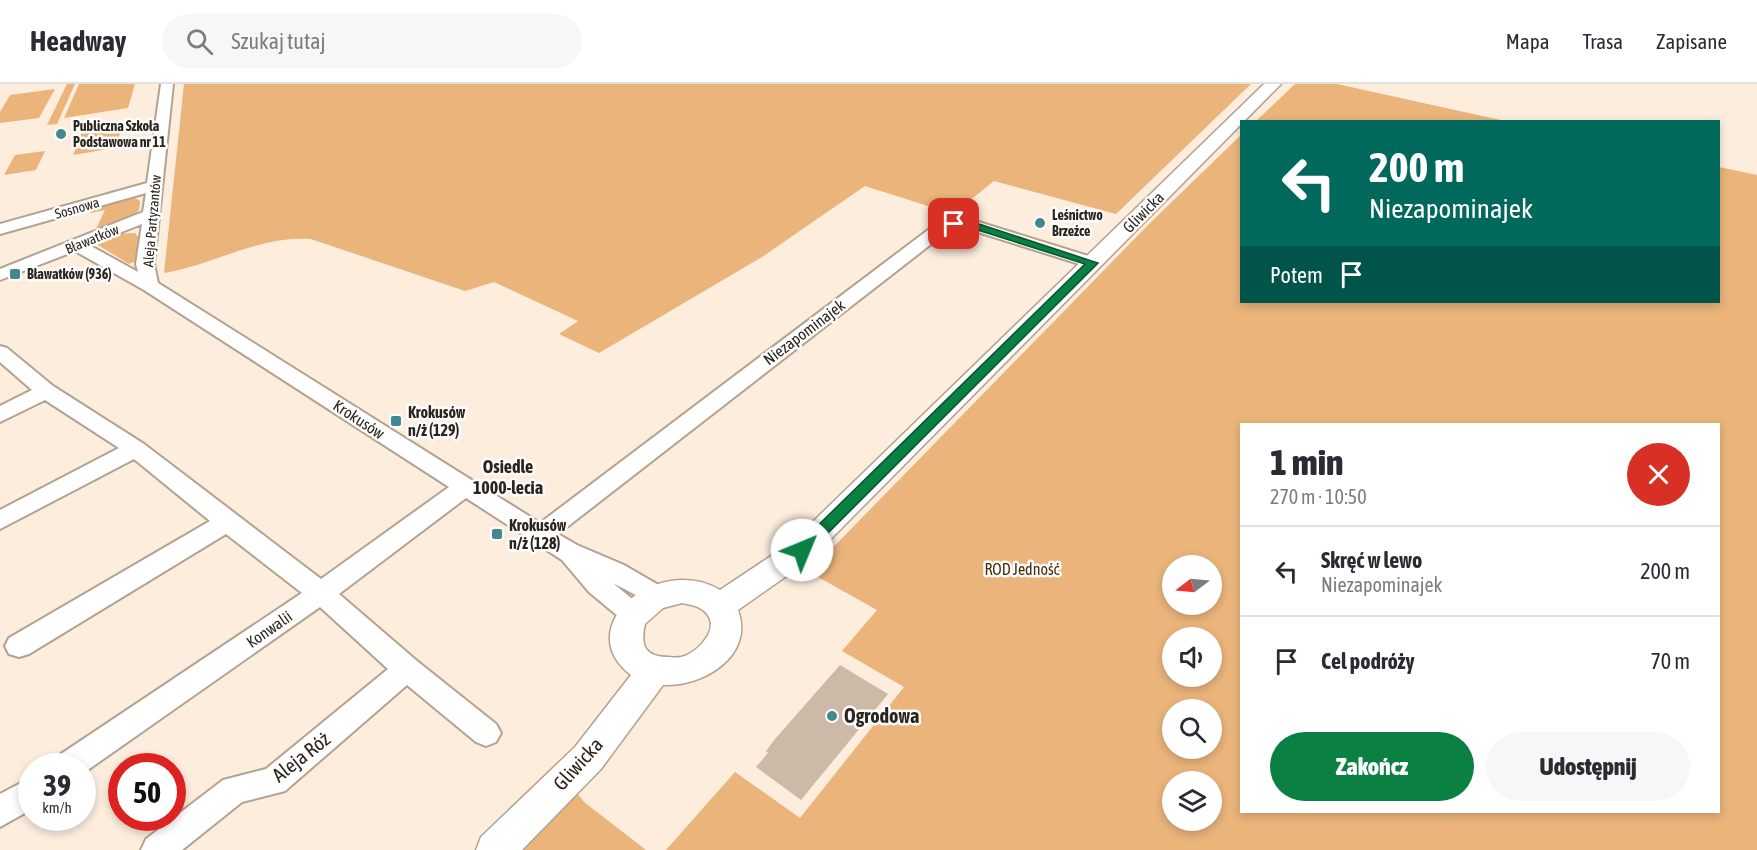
<!DOCTYPE html>
<html lang="pl">
<meta charset="utf-8">
<style>
body{margin:0;font-family:"Asap Condensed",sans-serif;background:#f7f7f7;color:#2b2b33;height:100vh;display:flex;flex-direction:column;font-size:22px;white-space:nowrap}
*{box-sizing:border-box;margin:0}
p{font-size:20px;color:#7c7c81}
.icon{flex:none;width:33px;height:33px;fill:none;stroke:currentColor;stroke-width:2;stroke-linecap:round;stroke-linejoin:round}
.map{position:relative;flex:1;overflow:hidden}
.drawer{position:absolute;left:1240px;top:339px;width:480px;height:390px;display:flex;flex-direction:column;background:#fff;border-radius:0px;box-shadow:0 3px 9px #0003}
.drawer>*{flex:none}
.top-card{position:absolute;left:1240px;top:36px;width:480px;height:183px;border-radius:0px;box-shadow:0 3px 9px #0003;background:#00695c;color:#fff;overflow:hidden}
.needle{width:39px;rotate:254deg}
.fabs{position:absolute;left:1162px;top:471px;display:grid;gap:12px}
.fabs a{display:grid;place-items:center;width:60px;height:60px;border-radius:50%;background:#fff;box-shadow:0 3px 9px #0003;font-size:30px}
.speed{position:absolute;left:18px;top:669px;display:flex;gap:12px;font-size:30px;font-weight:700;text-align:center}
.speed>*{display:grid;place-content:center;width:78px;height:78px;border-radius:50%;background:#fff;box-shadow:0 3px 9px #0003;line-height:1}
.speed small{font-size:15px;font-weight:400}
.speed .limit{border:9px solid #d22;background:#fff;color:#111}
.pin{position:absolute;display:grid;place-items:center;width:51px;height:51px;color:#fff;margin:-26px;border-radius:12px;box-shadow:0 3px 9px #0006}
.me{position:absolute;width:66px;margin:-33px;rotate:45deg;stroke-linejoin:round;filter:drop-shadow(0 0 4px #0008)}
.turn{display:flex;align-items:center;gap:21px;height:126px;padding:0 30px;font-size:27px}
.turn .icon{width:78px;height:78px;stroke-width:2.5}
.turn b{display:block;font-size:42px;line-height:51px}
.then{display:flex;align-items:center;height:57px;padding:0 30px;background:#0003;gap:12px;font-size:22px}
.round{display:grid;place-items:center;flex:none;width:63px;height:63px;border-radius:32px;background:#f7f7f7}
.head{display:flex;align-items:center;justify-content:space-between;height:102px;padding:0 30px}
h1{font-size:36px;font-weight:800;line-height:45px}
.button{display:flex;gap:12px;margin-top:auto;padding:12px 30px}
.button a{flex:1;height:69px;border-radius:36px;background:#0b8043;color:#fff;font-size:24px;font-weight:800;line-height:69px;text-align:center}
.button a+a{background:#f7f7f7;color:#2b2b33}
ul{padding:0;list-style:none}
li{display:flex;align-items:center;gap:18px;height:90px;padding:0 30px;border-top:2px solid #e1e1e2}
li div{flex:1}
li b{display:block;font-size:22px}
li em{font-style:normal}
header{display:flex;align-items:center;gap:36px;box-sizing:border-box;height:84px;padding:0 30px;background:#fff;border-bottom:2px solid #e1e1e2}
header strong{font-size:28px}
nav{display:flex;gap:33px;margin-inline-start:auto;font-size:21px}
.search{width:420px;height:54px;background:#f7f7f7;display:flex;align-items:center;gap:15px;box-sizing:border-box;padding:0 21px;border-radius:33px;color:#7c7c81;font-size:22px}
.map>svg:first-child{display:block}
.green{fill:#eab47b;fill-rule:evenodd}
.building{fill:#ccb9a7}
.lines{fill:none;stroke-linecap:round;stroke-linejoin:round}
.minor-casing{stroke:#b4a290;stroke-width:4}
.major-casing{stroke:#b4a290;stroke-width:3}
.minor{fill:#fff;fill-rule:evenodd}
.major{fill:#fff;fill-rule:evenodd}
.route{fill:#0b8043;stroke:#07532c;stroke-width:1.5}
.poi-dot{fill:#41888f;stroke:#fdfdfd;stroke-width:2}
.labels{text-anchor:middle;stroke-width:5;stroke-linejoin:round;paint-order:stroke}
.far-poi-label{font-size:14px;font-weight:bold;fill:#2c251e;stroke:#fdfdfd;text-anchor:start}
.far-street-label{font-size:14px;fill:#2c251e;stroke:#fdfdfd}
.street-label{font-size:16px;fill:#2c251e;stroke:#fdfdfd}
.poi-label{font-size:16px;font-weight:bold;fill:#2c251e;stroke:#fdfdfd;text-anchor:start}
.park-label{font-size:16px;fill:#482c08;stroke:#fdfdfd}
.neighbourhood-label{font-size:18px;font-weight:bold;fill:#2c251e;stroke:#fdfdfd}
.near-poi-label{font-size:20px;font-weight:bold;fill:#2c251e;stroke:#fdfdfd;text-anchor:start}
.near-street-label{font-size:20px;fill:#2c251e;stroke:#fdfdfd}
</style>
<header>
<strong>Headway</strong>
<div class="search"><svg class="icon" aria-label="search" viewBox="0 0 24 24"><circle cx="10" cy="10" r="6"/><path d="M15 15l6 6"/></svg>Szukaj tutaj</div>
<nav><a>Mapa</a><a>Trasa</a><a>Zapisane</a></nav>
</header>
<div class="map">
<svg width="1757" height="766" viewBox="0 0 1757 766">
<rect width="100%" height="100%" fill="#fceddd"/>
<path class="green" d="M67,0H75L57,40L47,41Z
M79,0H135L128,24L64,34Z
M184,0H1251L1116,130L994,97L953,130L865,102L762,173L599,269L559,250L578,237L494,198L465,207L311,155C259,151 214,181 164,189Z
M1295,0H1337L1505,37H1256Z
M55,5L39,34L0,39V28L10,11Z
M123,41L115,64L73,71L82,47Z
M1242,50V218H1719V83L1757,91V766H666L735,688L800,734L904,603L842,567L877,526L809,488L1149,140ZM1242,340H1719V728H1242ZM1173,482H1212V520H1173ZM1173,554H1212V592H1173ZM1173,626H1212V664H1173ZM1173,698H1212V736H1173Z
M45,67L36,86L4,91L15,71Z
M135,114L140,117L139,126L135,131L83,154L80,153L95,147L105,126L91,129L89,125Z
M135,149L138,153L136,177L129,180L98,161L100,156L115,150Z
M577,709L584,718L646,766H523Z"/>
<path class="building" d="M840,581L888,610L801,716L756,683L768,669L766,667L775,655Z"/>
<g class="lines">
<defs>
<path id="minor" d="M161,0H173L154,180L158,199L540,439L936,140L955,135H969L1098,175L1101,179L1098,183L1092,184L968,145L948,147L558,450L577,461L624,481L667,506L671,513L667,520L658,523L613,499L643,524L647,531L643,538L634,541L625,538L589,508L562,476L466,414L339,510L417,577L496,640L501,649L496,658L486,662L476,658L407,601L285,707L242,718L182,766H141L146,755L223,696L266,685L388,585L320,523L82,690V682H54L58,672L302,509L226,450L29,570L19,573L9,570L5,562L9,554L210,437L134,375L0,445V426L119,364L45,316L0,338V322L32,306L0,278V262L7,264L53,302L144,360L321,495L449,403L144,206L75,167L0,196V185L143,128L146,109L0,150V140L147,99ZM142,140L136,180L138,188L89,161Z
M32,693V725L0,743V710Z"/>
<path id="major" d="M1264,0H1281L812,474L738,526C755,572 703,603 663,601L601,685L522,766H476L481,753L575,663L631,591C569,544 657,469 720,506L792,458ZM682,519C691,521 701,522 707,530C719,545 700,565 687,571C681,574 675,574 669,573C645,573 640,562 645,540L663,524Z"/>
</defs>
<use href="#minor" class="minor-casing"/>
<use href="#major" class="major-casing"/>
<use href="#minor" class="minor"/>
<use href="#major" class="major"/>
</g>
<path class="route" d="M954,137L973,138L1098,179L807,470H797L794,466L797,462L1085,180L968,143L951,142L949,140Z"/>
<g class="poi-dot">
<circle cx="61" cy="50" r="6"/>
<circle cx="1040" cy="139" r="6"/>
<rect x="9" y="184" width="12" height="12" rx="3"/>
<rect x="390" y="331" width="12" height="12" rx="3"/>
<rect x="491" y="444" width="12" height="12" rx="3"/>
<circle cx="832" cy="632" r="6"/>
</g>
<g class="labels">
<g class="far-poi-label">
<text x="73" y="47">Publiczna Szkoła<tspan x="73" dy="16">Podstawowa nr 11</tspan></text>
<text x="1052" y="136">Leśnictwo<tspan x="1052" dy="16">Brzeźce</tspan></text>
<text x="27" y="195">Bławatków (936)</text>
</g>
<g class="far-street-label">
<text transform="translate(77 124) rotate(-16)" y="5">Sosnowa</text>
<text transform="translate(152 137) rotate(-85)" y="5">Aleja Partyzantów</text>
<text transform="translate(92 155) rotate(-22)" y="5">Bławatków</text>
</g>
<g class="street-label">
<text transform="translate(1143 128) rotate(-45)" y="6">Gliwicka</text>
<text transform="translate(804 248) rotate(-37)" y="6">Niezapominajek</text>
<text transform="translate(359 335) rotate(33)" y="6">Krokusów</text>
<text transform="translate(269 545) rotate(-35)" y="6">Konwalii</text>
</g>
<g class="poi-label">
<text x="408" y="334">Krokusów<tspan x="408" dy="18">n/ż (129)</tspan></text>
<text x="509" y="447">Krokusów<tspan x="509" dy="18">n/ż (128)</tspan></text>
</g>
<g class="park-label">
<text x="1022" y="491">ROD Jedność</text>
</g>
<g class="neighbourhood-label">
<text x="508" y="389">Osiedle<tspan x="508" dy="21">1000-lecia</tspan></text>
</g>
<g class="near-poi-label">
<text x="844" y="639">Ogrodowa</text>
</g>
<g class="near-street-label">
<text transform="translate(301 673) rotate(-38)" y="7">Aleja Róż</text>
<text transform="translate(578 680) rotate(-48)" y="7">Gliwicka</text>
</g>
</g>
</svg>
<div class="fabs">
<a><svg class="needle" viewBox="-14 -14 28 28"><path d="M0-13l5 13h-10z" fill="#e53935"/><path d="M0 13l5-13h-10z" fill="#7c7c81"/></svg></a>
<a><svg class="icon" aria-label="sound" viewBox="0 0 24 24"><path d="M4 9h4l5-4v14l-5-4H4zM17 9q2 3 0 6"/></svg></a>
<a><svg class="icon" aria-label="search" viewBox="0 0 24 24"><circle cx="10" cy="10" r="6"/><path d="M15 15l6 6"/></svg></a>
<a><svg class="icon" aria-label="layers" viewBox="0 0 24 24"><path d="M12 4l9 5-9 5-9-5zM3 14l9 5 9-5"/></svg></a>
</div>
<div class="speed"><div>39<small>km/h</small></div><div class="limit">50</div></div>
<div class="pin" style="left:954px;top:140px;background:#d93025"><svg class="icon" aria-label="arrive" viewBox="0 0 24 24"><path d="M6 21V4h12l-3 4 3 4H6"/></svg></div>
<svg class="me" style="left:802px;top:466px" viewBox="-20 -20 40 40"><circle r="19" fill="#fff"/><path d="M0-13L10 11 0 6-10 11z" fill="#0b8043"/></svg>
<div class="top-card">
<div class="turn"><svg class="icon" aria-label="left" viewBox="0 0 24 24"><path d="M17 20v-9H6M10 6l-5 5 5 5"/></svg><div><b>200 m</b>Niezapominajek</div></div>
<div class="then">Potem<svg class="icon" aria-label="arrive" viewBox="0 0 24 24"><path d="M6 21V4h12l-3 4 3 4H6"/></svg></div>
</div>
<section class="drawer">
<div class="head"><div><h1>1 min</h1><p>270 m · 10:50</p></div><a class="round" style="background:#d93025;color:#fff"><svg class="icon" aria-label="close" viewBox="0 0 24 24"><path d="M6 6l12 12M18 6L6 18"/></svg></a></div>
<ul>
<li><svg class="icon" aria-label="left" viewBox="0 0 24 24"><path d="M17 20v-9H6M10 6l-5 5 5 5"/></svg><div><b>Skręć w lewo</b><p>Niezapominajek</p></div><em>200 m</em></li>
<li><svg class="icon" aria-label="arrive" viewBox="0 0 24 24"><path d="M6 21V4h12l-3 4 3 4H6"/></svg><div><b>Cel podróży</b></div><em>70 m</em></li>
</ul>
<div class="button"><a>Zakończ</a><a>Udostępnij</a></div>
</section>
</div>
